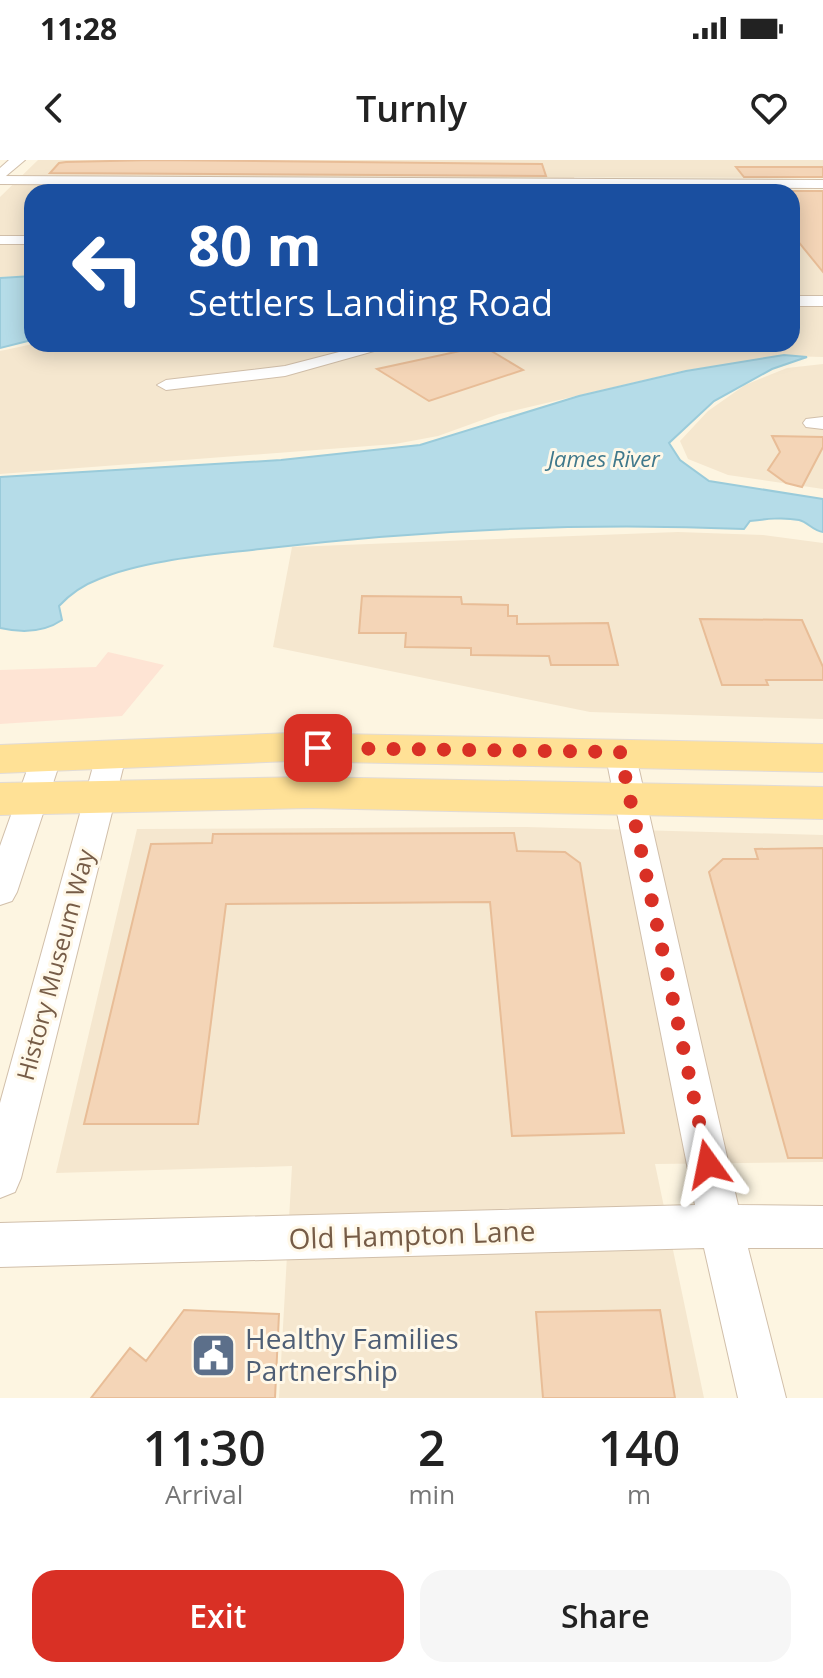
<!DOCTYPE html>
<style>
body{margin:0;font-family:"Open Sans",sans-serif;background:#f6f6f6;color:#222;height:100vh;display:flex;flex-direction:column;font-size:30px;white-space:nowrap}
*{box-sizing:border-box;margin:0}
p{font-size:26px;color:#767676}
.icon{flex:none;width:44px;height:44px;fill:none;stroke:currentColor;stroke-width:2;stroke-linecap:round;stroke-linejoin:round}
.map{position:relative;height:1238px;overflow:hidden}
.details{display:flex;flex-direction:column;background:#fff;flex:1}
.details>*{flex:none}
.banner{position:absolute;left:24px;top:24px;width:776px;height:168px;border-radius:24px;box-shadow:0 4px 20px #0003;background:#1a4fa0;color:#fff;overflow:hidden}
.pin{position:absolute;display:grid;place-items:center;width:68px;height:68px;color:#fff;margin:-34px;border-radius:16px;box-shadow:0 4px 12px #0006}
.me{position:absolute;width:88px;margin:-44px;rotate:348deg;stroke-linejoin:round;filter:drop-shadow(0 0 6px #0008)}
.turn{display:flex;align-items:center;gap:28px;height:168px;padding:0 32px;font-size:36px}
.turn .icon{width:104px;height:104px;stroke-width:2.5}
.turn b{display:block;font-size:56px;line-height:68px}
.eta{display:flex;justify-content:space-evenly;align-items:center;height:136px;text-align:center}
.eta b{font-size:48px;font-weight:600;line-height:56px}
.button{display:flex;gap:16px;margin-top:auto;padding:16px 32px}
.button a{flex:1;height:92px;border-radius:24px;background:#d93025;color:#fff;font-size:32px;font-weight:600;line-height:92px;text-align:center}
.button a+a{background:#f6f6f6;color:#222}
.status{display:flex;justify-content:space-between;align-items:center;height:56px;padding:0 40px;background:#fff;direction:ltr}
.status svg{height:22px;fill:currentColor}
header{display:flex;justify-content:space-between;align-items:center;height:104px;padding:0 32px;background:#fff;font-size:36px;font-weight:600}
.map>svg:first-child{display:block}
.residential{fill:#f5e7cf}
.commercial{fill:#fee4d4}
.water{fill:#b5dce8;stroke:#9acbda;stroke-width:2}
.building{fill:#f4d5b7;stroke:#e8bd97;stroke-width:2}
.lines{fill:none;stroke-linecap:round;stroke-linejoin:round}
.minor-casing{stroke:#d1bfaa;stroke-width:2}
.tertiary-casing{stroke:#d1bfaa;stroke-width:2}
.primary-casing{stroke:#e1dbd7;stroke-width:2}
.minor{fill:#fff;fill-rule:evenodd}
.tertiary{fill:#fff;fill-rule:evenodd}
.primary{fill:#ffe196;fill-rule:evenodd}
.route{stroke:#d93025;stroke-width:14;stroke-dasharray:0 25.2}
.labels{text-anchor:middle;stroke-width:6;stroke-linejoin:round;paint-order:stroke}
.far-water-label{font-size:22px;font-style:italic;fill:#3f788b;stroke:#fff8e8}
.street-label{font-size:24px;fill:#765c47;stroke:#fff8e8}
.near-street-label{font-size:28px;fill:#765c47;stroke:#fff8e8}
.near-service-label{font-size:28px;fill:#4e5e75;stroke:#fff8e8;text-anchor:start}
</style>
<div class="status"><b>11:28</b><svg viewBox="0 0 49 12"><path d="M0 12V9h3v3zM5 12V6h3v6zM10 12V3h3v9zM15 12V0h3v12zM26 1h20v11H26zM47 4h2v5h-2z"/></svg></div>
<header><svg class="icon" aria-label="back" viewBox="0 0 24 24"><path d="M15 5l-7 7 7 7"/></svg>Turnly<svg class="icon" aria-label="heart" viewBox="0 0 24 24"><path d="M12 20l-8-8c-3-5 5-10 8-4 3-6 11-1 8 4z"/></svg></header>
<div class="map">
<svg width="823" height="1238" viewBox="0 0 823 1238">
<rect width="100%" height="100%" fill="#fdf5e1"/>
<path class="residential" d="M38,0H823V18L574,17L579,32H32V116L0,117V37Z
M580,30L823,31V197L782,196L687,210L499,254L438,276L395,284L0,314V191L33,184H792V32Z
M823,204V329L728,315L688,299L680,281L708,251L745,225L787,208Z
M678,372L763,375L823,383V559L590,552L273,487L292,387Z
M526,667L823,675V1002L655,1004L704,1238H279L292,1006L56,1013L137,669Z"/>
<path class="commercial" d="M108,492L164,505L122,556L0,564V510L96,507Z"/>
<path class="water" d="M32,116V180L0,188V118Z
M784,195L807,197L772,209L714,241L669,283L680,300L709,321L823,339V372C813,371 808,362 799,360C783,357 766,359 750,361L744,369C583,362 420,370 260,389C210,395 144,400 99,419C83,425 71,433 59,446L62,460C43,473 22,473 0,468V317L281,300L420,285L579,236L686,211Z"/>
<path class="building" d="M154,0L542,4L546,16L50,13L59,3L66,2Z
M736,7H823V17H744Z
M38,27L551,30V32H33Z
M756,31H823V112L792,74V32Z
M483,186L523,210L429,241L377,209Z
M772,276L823,277V287L802,327L786,323L768,310L780,292Z
M362,436L461,437L462,444L508,445V456H517V464L608,463L618,505H551L549,496L471,495V488L405,487L406,473H359Z
M700,459L802,460L823,507V520H766L768,525H722Z
M514,673L517,691L565,692L580,703L624,973L512,976L490,742L226,744L198,964H84L151,684L212,683L213,674Z
M823,688V998H788L709,712L723,699H758L755,689Z
M184,1150L279,1154L275,1238H91L130,1188L146,1201Z
M660,1150L675,1238H543L536,1152Z"/>
<g class="lines">
<defs>
<path id="minor" d="M0,16L823,20V28L0,24Z
M0,76H32V84H0Z
M792,136H823V146H792Z
M370,184H399L285,216L166,230L157,225L166,220L285,206Z
M823,257V269L806,267L803,263L806,259Z
M112,582L122,585L127,592L21,1018L15,1032L0,1038V943L97,592L102,585Z
M620,582L630,585L635,592L738,1045L823,1046V1088H748L786,1238H738L704,1088L0,1107V1063L695,1045L605,592L610,585Z
M47,586L57,589L62,596L17,732L12,741L0,745V686L32,596L37,589Z"/>
<path id="tertiary" d="M9,0H25L0,21V8Z"/>
<path id="primary" d="M290,573L823,584V612L290,601L0,613V585Z
M309,617L823,627V659L309,648L0,655V623Z"/>
</defs>
<use href="#minor" class="minor-casing"/>
<use href="#tertiary" class="tertiary-casing"/>
<use href="#primary" class="primary-casing"/>
<use href="#minor" class="minor"/>
<use href="#tertiary" class="tertiary"/>
<use href="#primary" class="primary"/>
</g>
<g class="lines">
<path class="route" d="M318,588L620,592L708,1004"/>
</g>
<defs>
<symbol id="civic-square" viewBox="-11 -11 22 22"><rect x="-9" y="-9" width="18" height="18" rx="4" fill="#5c6f8a" stroke="#fff8e8"/><path d="M-.6-6.5H3V-4.5H.6V-3L4-1V1h2V6H-6V1h2V-1L-.6-3ZM-1.2 2.5V6h2.4V2.5Z" fill="#fff"/></symbol>
</defs>
<g fill-rule="evenodd">
<use href="#civic-square" x="188" y="1170" width="51" height="51"/>
</g>
<g class="labels">
<g class="far-water-label">
<text x="604" y="307">James River</text>
</g>
<g class="street-label">
<text transform="translate(56 805) rotate(-75)" y="8">History Museum Way</text>
</g>
<g class="near-street-label">
<text transform="translate(412 1075) rotate(-2)" y="10">Old Hampton Lane</text>
</g>
<g class="near-service-label">
<text x="245" y="1189">Healthy Families<tspan x="245" dy="32">Partnership</tspan></text>
</g>
</g>
</svg>
<div class="pin" style="left:318px;top:588px;background:#d93025"><svg class="icon" aria-label="arrive" viewBox="0 0 24 24"><path d="M6 21V4h12l-3 4 3 4H6"/></svg></div>
<svg class="me" style="left:708px;top:1004px" viewBox="-20 -20 40 40"><path d="M0-17L14 15 0 8-14 15z" fill="#d93025" stroke="#fff" stroke-width="4"/></svg>
<div class="banner">
<div class="turn"><svg class="icon" aria-label="left" viewBox="0 0 24 24"><path d="M17 20v-9H6M10 6l-5 5 5 5"/></svg><div><b>80 m</b>Settlers Landing Road</div></div>
</div>
</div>
<section class="details">
<div class="eta">
<div><b>11:30</b><p>Arrival</p></div>
<div><b>2</b><p>min</p></div>
<div><b>140</b><p>m</p></div>
</div>
<div class="button"><a>Exit</a><a>Share</a></div>
</section>
